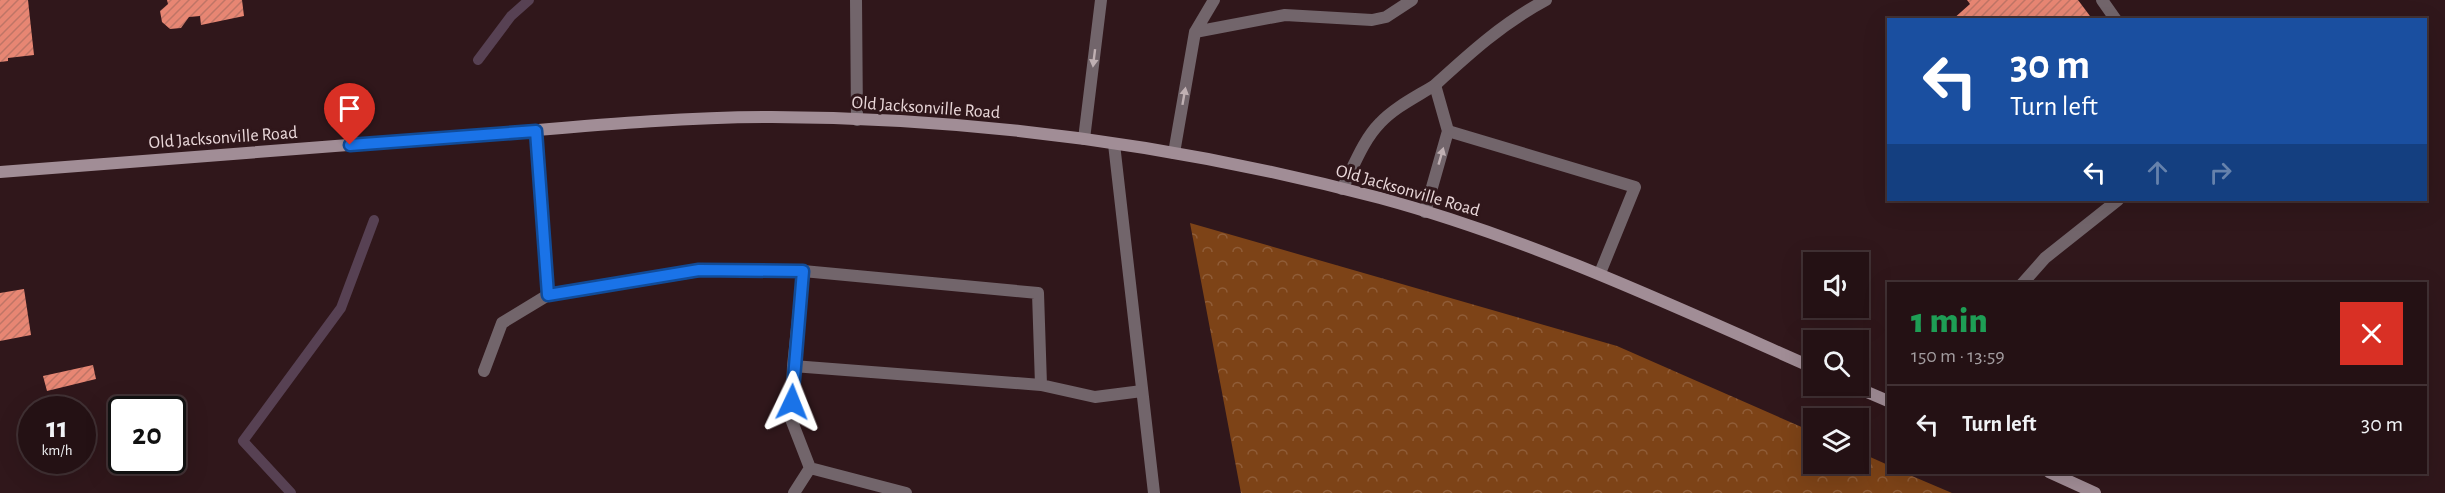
<!DOCTYPE html>
<meta charset="utf-8">
<style>
body{margin:0;font-family:"Alegreya Sans",sans-serif;background:#2c1a1d;color:#f1f3f6;height:100vh;display:flex;flex-direction:column;font-size:22px;white-space:nowrap}
*{box-sizing:border-box;margin:0}
p{font-size:20px;color:#a39da0}
.icon{flex:none;width:33px;height:33px;fill:none;stroke:currentColor;stroke-width:2;stroke-linecap:round;stroke-linejoin:round}
.map{position:relative;flex:1;overflow:hidden}
.panel{position:absolute;left:1887px;top:282px;width:540px;height:192px;display:flex;flex-direction:column;background:#241114;border-radius:0px;box-shadow:0 6px 24px #0002,0 0 0 2px #413134}
.panel>*{flex:none}
.hud{position:absolute;left:1887px;top:18px;width:540px;height:183px;border-radius:0px;box-shadow:0 6px 24px #0002,0 0 0 2px #413134;background:#1a4fa0;color:#fff;overflow:hidden}
.fabs{position:absolute;left:1803px;top:252px;display:grid;gap:12px}
.fabs a{display:grid;place-items:center;width:66px;height:66px;border-radius:0px;background:#241114;box-shadow:0 6px 24px #0002,0 0 0 2px #413134;font-size:30px}
.speed{position:absolute;left:18px;top:396px;display:flex;gap:12px;font-size:30px;font-weight:700;text-align:center}
.speed>*{display:grid;place-content:center;width:78px;height:78px;border-radius:50%;background:#241114;box-shadow:0 6px 24px #0002,0 0 0 2px #413134;line-height:1}
.speed small{font-size:15px;font-weight:400}
.speed .limit{border:3px solid #111;border-radius:9px;background:#fff;color:#111}
.pin{position:absolute;display:grid;place-items:center;width:51px;height:51px;color:#fff;margin:-62px -26px;border-radius:50% 50% 50% 0;rotate:-45deg;box-shadow:0 0 6px #0007}
.pin .icon{rotate:45deg}
.me{position:absolute;width:66px;margin:-33px;rotate:2deg;stroke-linejoin:round;filter:drop-shadow(0 0 4px #0008)}
.turn{display:flex;align-items:center;gap:21px;height:126px;padding:0 24px;font-size:27px}
.turn .icon{width:78px;height:78px;stroke-width:2.5}
.turn b{display:block;font-size:42px;line-height:51px}
.lanes{display:flex;align-items:center;height:57px;padding:0 24px;background:#0003;justify-content:center;gap:30px;direction:ltr}
.lanes .off{opacity:.35}
.round{display:grid;place-items:center;flex:none;width:63px;height:63px;border-radius:0px;background:#2c1a1d}
.headline{display:flex;align-items:center;justify-content:space-between;height:102px;padding:0 24px}
h1{font-size:36px;font-weight:800;line-height:45px;color:#1e9e55}
ul{padding:0;list-style:none}
li{display:flex;align-items:center;gap:18px;height:78px;padding:0 24px;border-top:2px solid #413134}
li div{flex:1}
li b{display:block;font-size:22px}
li em{font-style:normal}
.map>svg:first-child{display:block}
.forest{fill:url(#forest-crowns)}
.lines{fill:none;stroke-linecap:round;stroke-linejoin:round}
.stream{stroke:#574153;stroke-width:10}
.building{fill:url(#building-hatch)}
.service{stroke:#72656b;stroke-width:12}
.minor{stroke:#72656b;stroke-width:12}
.secondary{stroke:#a18d96;stroke-width:12}
.oneway{fill:#c0b0b3}
.route-casing{stroke:#114b97;stroke-width:15}
.route{stroke:#1a73e8;stroke-width:10}
.labels{text-anchor:middle;stroke-width:6;stroke-linejoin:round;paint-order:stroke}
.street-label{font-size:18px;fill:#ead8da;stroke:#30171b}
</style>
<div class="map">
<svg width="2445" height="493" viewBox="0 0 2445 493">
<defs>
<pattern id="forest-crowns" width="20" height="18" patternUnits="userSpaceOnUse" patternTransform="scale(1.5)"><rect width="20" height="18" fill="#7d4317"/><path d="M2 6a3 3 0 1 1 6 0M12 15a3 3 0 1 1 6 0" fill="none" stroke="#905d38"/></pattern>
<pattern id="building-hatch" width="6" height="6" patternUnits="userSpaceOnUse" patternTransform="scale(1.5)"><rect width="6" height="6" fill="#e78673"/><path d="M-1 1l2-2M0 6l6-6M5 7l2-2" fill="none" stroke="#bf7566"/></pattern>
</defs>
<rect width="100%" height="100%" fill="#30171b"/>
<path class="forest" d="M1190,223L1617,346L1813,432L1814,464H1858L1859,452L1888,465V472L1905,473L1952,493H1241Z"/>
<g class="lines">
<path class="stream" d="M478,60L511,16L529,0
M291,493L243,441L341,308L374,220"/>
</g>
<path class="building" d="M0,0H28L34,55L8,58V61L0,62Z
M167,0H242L244,16L201,25L200,16L189,17L181,28L170,29L162,22L160,11L168,4Z
M1967,0H2078L2093,20H1952L1970,4Z
M24,289L31,335L0,341V293Z
M93,365L96,379L47,391L43,376Z"/>
<g class="lines">
<path class="service" d="M2102,0L2116,20
M1195,32L1285,15L1372,20L1386,17L1412,0
M1435,85C1470,53 1503,23 1546,0
M1448,131L1635,187L1600,273
M1084,139L1101,0
M1114,144L1154,493
M1174,153L1195,32L1214,0
M1342,189C1353,168 1363,140 1380,123C1395,107 1416,97 1435,85L1448,131L1425,212
M2022,284L2045,258L2118,200
M548,295L699,271H803L1038,293L1041,385L793,366L803,271
M793,366L791,419L810,468L906,493
M484,371L502,323L548,295L536,131
M1041,385L1095,397L1142,391
M794,493L810,468"/>
<path class="minor" d="M856,0L857,120"/>
<path class="secondary" d="M0,172C155,160 310,148 465,136C567,128 669,117 772,117C976,118 1183,146 1380,198C1531,239 1671,305 1814,368
M1853,386L1888,401
M2049,472L2095,493"/>
</g>
<defs><path id="oneway-solid" d="M-6-.8H1V-3.2L6.5 0L1 3.2V.8H-6Z" transform="scale(1.5)"/></defs>
<g class="oneway">
<use href="#oneway-solid" transform="translate(1094 58) rotate(97)"/>
<use href="#oneway-solid" transform="translate(1184 96) rotate(-80)"/>
<use href="#oneway-solid" transform="translate(1441 156) rotate(-74)"/>
</g>
<g class="lines">
<defs>
<path id="route" d="M350,145L536,131L548,295L699,270L803,271L792,402"/>
</defs>
<use href="#route" class="route-casing"/>
<use href="#route" class="route"/>
</g>
<g class="labels">
<g class="street-label">
<text transform="translate(926 107) rotate(4)" y="6">Old Jacksonville Road</text>
<text transform="translate(223 137) rotate(-4)" y="6">Old Jacksonville Road</text>
<text transform="translate(1408 190) rotate(16)" y="6">Old Jacksonville Road</text>
</g>
</g>
</svg>
<div class="fabs">
<a><svg class="icon" aria-label="sound" viewBox="0 0 24 24"><path d="M4 9h4l5-4v14l-5-4H4zM17 9q2 3 0 6"/></svg></a>
<a><svg class="icon" aria-label="search" viewBox="0 0 24 24"><circle cx="10" cy="10" r="6"/><path d="M15 15l6 6"/></svg></a>
<a><svg class="icon" aria-label="layers" viewBox="0 0 24 24"><path d="M12 4l9 5-9 5-9-5zM3 14l9 5 9-5"/></svg></a>
</div>
<div class="speed"><div>11<small>km/h</small></div><div class="limit">20</div></div>
<div class="pin" style="left:350px;top:145px;background:#d93025"><svg class="icon" aria-label="arrive" viewBox="0 0 24 24"><path d="M6 21V4h12l-3 4 3 4H6"/></svg></div>
<svg class="me" style="left:792px;top:402px" viewBox="-20 -20 40 40"><path d="M0-17L14 15 0 8-14 15z" fill="#1a73e8" stroke="#fff" stroke-width="4"/></svg>
<div class="hud">
<div class="turn"><svg class="icon" aria-label="left" viewBox="0 0 24 24"><path d="M17 20v-9H6M10 6l-5 5 5 5"/></svg><div><b>30 m</b>Turn left</div></div>
<div class="lanes"><svg class="icon" aria-label="left" viewBox="0 0 24 24"><path d="M17 20v-9H6M10 6l-5 5 5 5"/></svg><svg class="icon off" aria-label="ahead" viewBox="0 0 24 24"><path d="M12 20V5M6 11l6-6 6 6"/></svg><svg class="icon off" aria-label="right" viewBox="0 0 24 24"><path d="M7 20v-9h11M14 6l5 5-5 5"/></svg></div>
</div>
<section class="panel">
<div class="headline"><div><h1>1 min</h1><p>150 m · 13:59</p></div><a class="round" style="background:#d93025;color:#fff"><svg class="icon" aria-label="close" viewBox="0 0 24 24"><path d="M6 6l12 12M18 6L6 18"/></svg></a></div>
<ul>
<li><svg class="icon" aria-label="left" viewBox="0 0 24 24"><path d="M17 20v-9H6M10 6l-5 5 5 5"/></svg><div><b>Turn left</b></div><em>30 m</em></li>
</ul>
</section>
</div>
